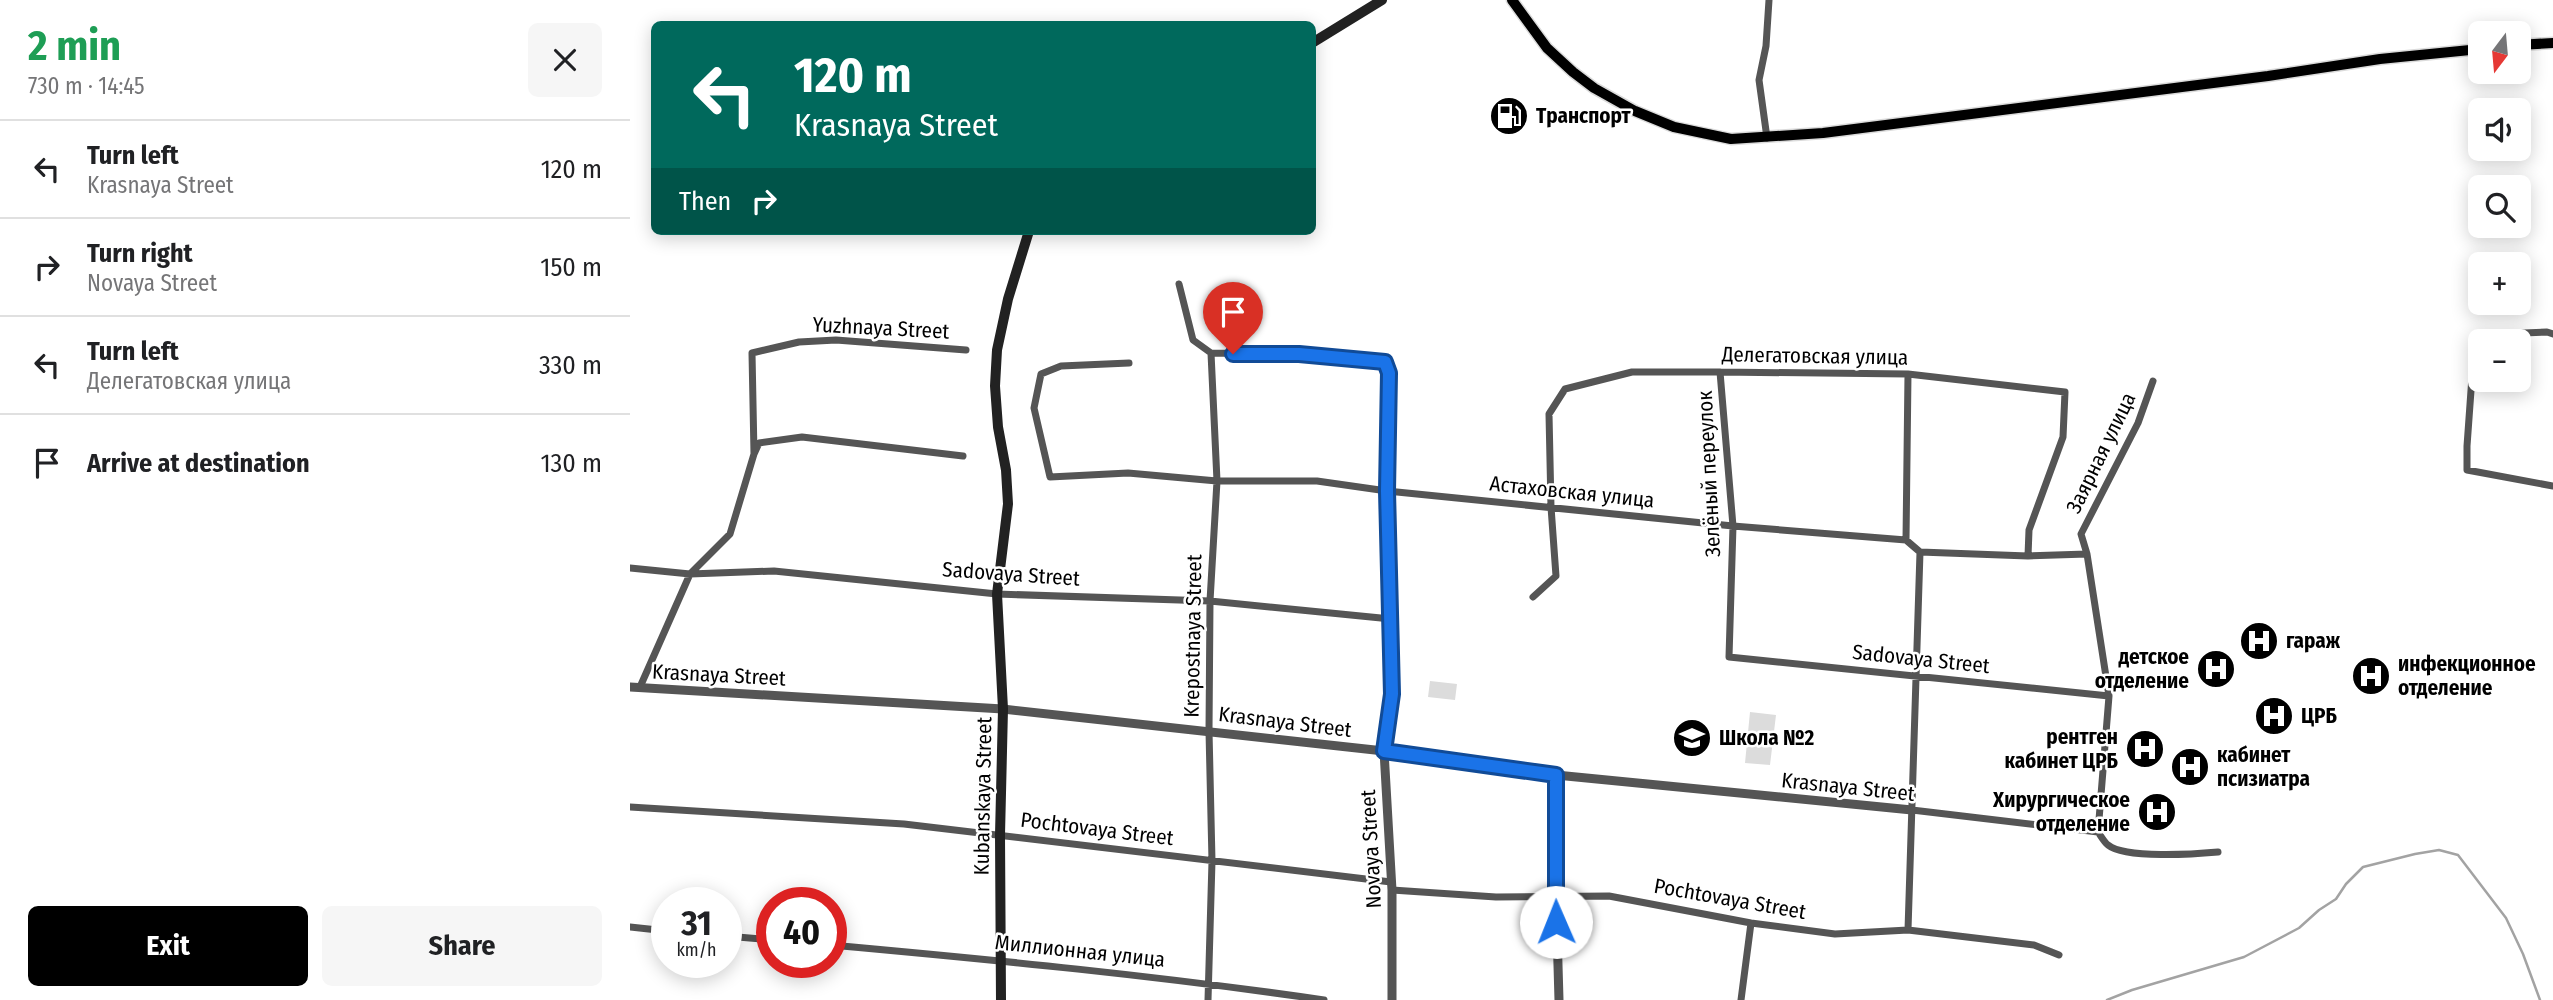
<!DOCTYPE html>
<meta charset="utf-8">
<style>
body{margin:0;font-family:"Fira Sans Condensed",sans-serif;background:#f6f6f6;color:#202124;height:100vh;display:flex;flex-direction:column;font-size:26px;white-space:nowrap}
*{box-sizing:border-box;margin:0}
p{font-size:23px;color:#757577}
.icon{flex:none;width:38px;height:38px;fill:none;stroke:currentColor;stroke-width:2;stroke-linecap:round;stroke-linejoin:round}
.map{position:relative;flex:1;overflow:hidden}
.panel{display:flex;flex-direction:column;background:#fff;width:630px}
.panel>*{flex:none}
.top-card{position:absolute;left:21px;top:21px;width:665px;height:214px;border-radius:10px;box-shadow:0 4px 18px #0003;background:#00695c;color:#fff;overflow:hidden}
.needle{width:46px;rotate:196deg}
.controls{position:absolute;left:1838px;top:21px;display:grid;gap:14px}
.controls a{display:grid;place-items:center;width:63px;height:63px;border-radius:10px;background:#fff;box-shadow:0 4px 18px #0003;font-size:35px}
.speed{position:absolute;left:21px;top:887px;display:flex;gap:14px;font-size:35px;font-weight:700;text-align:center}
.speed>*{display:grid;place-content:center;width:91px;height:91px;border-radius:50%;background:#fff;box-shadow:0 4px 18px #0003;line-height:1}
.speed small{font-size:18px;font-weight:400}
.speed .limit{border:10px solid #d22;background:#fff;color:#111}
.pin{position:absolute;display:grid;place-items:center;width:60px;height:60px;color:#fff;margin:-72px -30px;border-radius:50% 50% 50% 0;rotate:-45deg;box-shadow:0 0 7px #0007}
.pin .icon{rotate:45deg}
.me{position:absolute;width:77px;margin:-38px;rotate:359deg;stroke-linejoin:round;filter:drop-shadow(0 0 5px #0008)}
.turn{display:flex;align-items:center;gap:24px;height:147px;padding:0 28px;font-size:32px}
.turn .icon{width:91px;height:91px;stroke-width:2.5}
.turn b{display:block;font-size:49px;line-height:60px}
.then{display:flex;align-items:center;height:66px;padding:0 28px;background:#0003;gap:14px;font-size:26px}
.round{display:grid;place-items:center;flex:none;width:74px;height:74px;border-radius:10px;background:#f6f6f6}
.overview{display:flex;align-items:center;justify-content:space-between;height:119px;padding:0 28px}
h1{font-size:42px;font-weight:700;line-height:52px;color:#1e9e55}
.action{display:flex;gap:14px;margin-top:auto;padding:14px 28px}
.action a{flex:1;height:80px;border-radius:10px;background:#000;color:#fff;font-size:28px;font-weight:700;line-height:80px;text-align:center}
.action a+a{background:#f6f6f6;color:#202124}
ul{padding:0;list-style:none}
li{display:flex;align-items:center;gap:21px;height:98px;padding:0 28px;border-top:2px solid #e0e0e0}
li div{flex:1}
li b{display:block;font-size:26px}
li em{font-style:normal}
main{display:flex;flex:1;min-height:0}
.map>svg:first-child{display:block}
.green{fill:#dcdcdc}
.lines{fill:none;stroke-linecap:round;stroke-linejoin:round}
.stream{stroke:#a3a3a3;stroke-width:2.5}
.primary-casing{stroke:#dbdbdb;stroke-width:13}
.minor{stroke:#555;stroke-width:7}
.tertiary{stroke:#555;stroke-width:9}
.secondary{stroke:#222;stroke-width:10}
.primary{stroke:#000;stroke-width:10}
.route-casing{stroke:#114b97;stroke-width:18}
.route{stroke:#1a73e8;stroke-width:12}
.labels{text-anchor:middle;stroke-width:5;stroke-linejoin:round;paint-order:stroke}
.poi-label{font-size:21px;font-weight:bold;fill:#000;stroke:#fff;text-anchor:start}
.street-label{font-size:21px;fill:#000;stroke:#fff}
</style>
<main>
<section class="panel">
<div class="overview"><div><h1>2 min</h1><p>730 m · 14:45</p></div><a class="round"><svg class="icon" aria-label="close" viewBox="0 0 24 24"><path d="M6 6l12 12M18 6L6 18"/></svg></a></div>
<ul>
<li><svg class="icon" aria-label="left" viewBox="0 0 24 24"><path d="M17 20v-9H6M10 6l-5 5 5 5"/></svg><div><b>Turn left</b><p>Krasnaya Street</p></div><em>120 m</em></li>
<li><svg class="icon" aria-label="right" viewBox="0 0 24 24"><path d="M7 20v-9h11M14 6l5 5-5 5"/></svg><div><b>Turn right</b><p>Novaya Street</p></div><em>150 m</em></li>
<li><svg class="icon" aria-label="left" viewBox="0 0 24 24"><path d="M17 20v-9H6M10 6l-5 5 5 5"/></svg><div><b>Turn left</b><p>Делегатовская улица</p></div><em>330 m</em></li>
<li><svg class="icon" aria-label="arrive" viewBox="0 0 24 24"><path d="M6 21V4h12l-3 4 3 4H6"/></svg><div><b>Arrive at destination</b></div><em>130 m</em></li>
</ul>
<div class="action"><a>Exit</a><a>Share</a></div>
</section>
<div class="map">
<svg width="1923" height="1000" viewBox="0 0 1923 1000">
<rect width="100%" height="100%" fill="#fff"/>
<path class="green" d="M800,681L827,684L825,700L798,697Z
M1120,712L1146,715L1140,765L1115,763Z"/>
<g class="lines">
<path class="stream" d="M1477,1000L1502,990L1614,957L1669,928L1689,910L1706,899L1716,884L1733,867L1785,854L1809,850L1828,855L1876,918L1893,954L1910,1000"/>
<defs>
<path id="primary" d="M882,0L917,48L943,72L964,88L1005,111L1044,127L1101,139L1193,133L1638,76L1750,59L1850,49
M1888,45L1923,43"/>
</defs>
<use href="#primary" class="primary-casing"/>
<path class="minor" d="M1137,138L1129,80L1136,46L1139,0
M549,284L563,340L581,353L587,481L580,601L579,731L582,861L578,1000
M1923,334L1917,332L1845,335L1837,446V470L1923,486
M581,353L669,354L756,362L759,373L757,491L762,694L754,751
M499,363L431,366L411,374L404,408L420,477L498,473L587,481H687L757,491L1103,526L1276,540L1290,552L1398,556L1457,554
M1090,372L1103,526L1099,657L1479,696
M124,454L129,443L172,437L333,456
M1276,540L1278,374
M0,568L60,574L144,571L367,594L580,601L761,619
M903,597L926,576L921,507L919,414L935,389L1002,372H1090L1278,374L1435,392L1433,437L1399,530L1398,556
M10,687L60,574L100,534L124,454L122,353L169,342L206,340L336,350
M0,807L274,824L761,882
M1282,810L1468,832C1471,836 1474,842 1478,845C1495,859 1566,854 1588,852
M1468,832L1479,696L1457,554L1451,534L1508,423L1523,381
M762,890L866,897L979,896L1121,923L1205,934L1278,930L1404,945L1429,955
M0,927L37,931
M1278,930L1290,552
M96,936L142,940
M201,945C366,960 530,976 694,1000
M1111,1000L1121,923"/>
<path class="tertiary" d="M0,687L373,709L754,751L926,775L1282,810
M754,751L762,890V1000
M926,775V895L929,1000"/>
<path class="secondary" d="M682,43L752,0
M371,1000L370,835L373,709L367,594L378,504L376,470L368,427L365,386L367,350L378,299L399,231"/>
<use href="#primary" class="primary"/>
</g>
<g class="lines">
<defs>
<path id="route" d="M603,354H669L755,362L759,373L757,491L762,694L754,751L926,775V922"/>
</defs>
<use href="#route" class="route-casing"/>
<use href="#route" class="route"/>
</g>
<defs>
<symbol id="fuel-disc" viewBox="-11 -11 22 22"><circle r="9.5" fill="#000" stroke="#fff"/><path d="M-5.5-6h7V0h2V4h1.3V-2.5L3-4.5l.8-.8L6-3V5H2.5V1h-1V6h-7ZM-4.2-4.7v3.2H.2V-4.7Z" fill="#fff"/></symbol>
<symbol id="hospital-disc" viewBox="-11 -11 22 22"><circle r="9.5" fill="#000" stroke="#fff"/><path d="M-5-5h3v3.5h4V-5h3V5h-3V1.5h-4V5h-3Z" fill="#fff"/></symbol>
<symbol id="school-disc" viewBox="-11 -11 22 22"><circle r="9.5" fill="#000" stroke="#fff"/><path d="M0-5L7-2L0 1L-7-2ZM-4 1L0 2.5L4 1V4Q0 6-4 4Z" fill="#fff"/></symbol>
</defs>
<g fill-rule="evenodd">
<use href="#fuel-disc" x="857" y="94" width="44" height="44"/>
<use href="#hospital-disc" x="1607" y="619" width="44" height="44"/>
<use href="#hospital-disc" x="1564" y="647" width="44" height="44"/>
<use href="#hospital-disc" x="1719" y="654" width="44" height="44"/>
<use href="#hospital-disc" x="1622" y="694" width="44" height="44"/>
<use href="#school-disc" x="1040" y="716" width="44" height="44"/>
<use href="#hospital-disc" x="1493" y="727" width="44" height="44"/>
<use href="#hospital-disc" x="1538" y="745" width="44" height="44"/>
<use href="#hospital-disc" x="1505" y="790" width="44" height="44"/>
</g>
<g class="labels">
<g class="poi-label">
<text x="906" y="123">Транспорт</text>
<text x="1656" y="648">гараж</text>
<text x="1559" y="664" text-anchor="end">детское<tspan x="1559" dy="24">отделение</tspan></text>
<text x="1768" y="671">инфекционное<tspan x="1768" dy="24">отделение</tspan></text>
<text x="1671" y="723">ЦРБ</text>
<text x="1488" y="744" text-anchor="end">рентген<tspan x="1488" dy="24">кабинет ЦРБ</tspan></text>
<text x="1089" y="745">Школа №2</text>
<text x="1587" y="762">кабинет<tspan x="1587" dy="24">псизиатра</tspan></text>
<text x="1500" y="807" text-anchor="end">Хирургическое<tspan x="1500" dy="24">отделение</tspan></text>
</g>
<g class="street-label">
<text transform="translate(251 328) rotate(3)" y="7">Yuzhnaya Street</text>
<text transform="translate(1185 356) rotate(1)" y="7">Делегатовская улица</text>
<text transform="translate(1471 453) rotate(-64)" y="7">Заярная улица</text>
<text transform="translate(1079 474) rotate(-93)" y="7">Зелёный переулок</text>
<text transform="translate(942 492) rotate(6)" y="7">Астаховская улица</text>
<text transform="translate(381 574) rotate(4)" y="7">Sadovaya Street</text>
<text transform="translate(563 636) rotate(-89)" y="7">Krepostnaya Street</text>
<text transform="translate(1291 659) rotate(6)" y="7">Sadovaya Street</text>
<text transform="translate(89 675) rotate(3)" y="7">Krasnaya Street</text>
<text transform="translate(655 722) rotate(7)" y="7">Krasnaya Street</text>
<text transform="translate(1218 787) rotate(6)" y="7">Krasnaya Street</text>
<text transform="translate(353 796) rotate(-89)" y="7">Kubanskaya Street</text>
<text transform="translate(467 829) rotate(7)" y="7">Pochtovaya Street</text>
<text transform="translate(741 849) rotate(-93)" y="7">Novaya Street</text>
<text transform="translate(1100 899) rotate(10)" y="7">Pochtovaya Street</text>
<text transform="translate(450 951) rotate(6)" y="7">Миллионная улица</text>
</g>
</g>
</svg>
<div class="controls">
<a><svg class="needle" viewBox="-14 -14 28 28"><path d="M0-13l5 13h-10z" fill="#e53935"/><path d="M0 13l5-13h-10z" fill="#757577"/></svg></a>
<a><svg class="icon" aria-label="sound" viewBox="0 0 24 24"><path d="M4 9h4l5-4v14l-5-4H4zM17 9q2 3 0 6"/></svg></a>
<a><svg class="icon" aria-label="search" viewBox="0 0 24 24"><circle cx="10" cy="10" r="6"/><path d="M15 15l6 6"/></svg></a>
<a>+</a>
<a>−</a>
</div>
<div class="speed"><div>31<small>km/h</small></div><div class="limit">40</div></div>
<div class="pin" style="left:603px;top:354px;background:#d93025"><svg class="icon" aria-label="arrive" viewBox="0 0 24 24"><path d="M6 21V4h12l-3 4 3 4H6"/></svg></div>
<svg class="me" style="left:926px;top:922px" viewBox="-20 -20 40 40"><circle r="19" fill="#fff"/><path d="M0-13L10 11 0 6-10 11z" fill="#1a73e8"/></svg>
<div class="top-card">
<div class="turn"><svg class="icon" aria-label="left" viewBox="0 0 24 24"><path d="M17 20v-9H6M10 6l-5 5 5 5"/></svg><div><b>120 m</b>Krasnaya Street</div></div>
<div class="then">Then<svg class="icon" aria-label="right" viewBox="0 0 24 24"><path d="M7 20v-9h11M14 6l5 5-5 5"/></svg></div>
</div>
</div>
</main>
